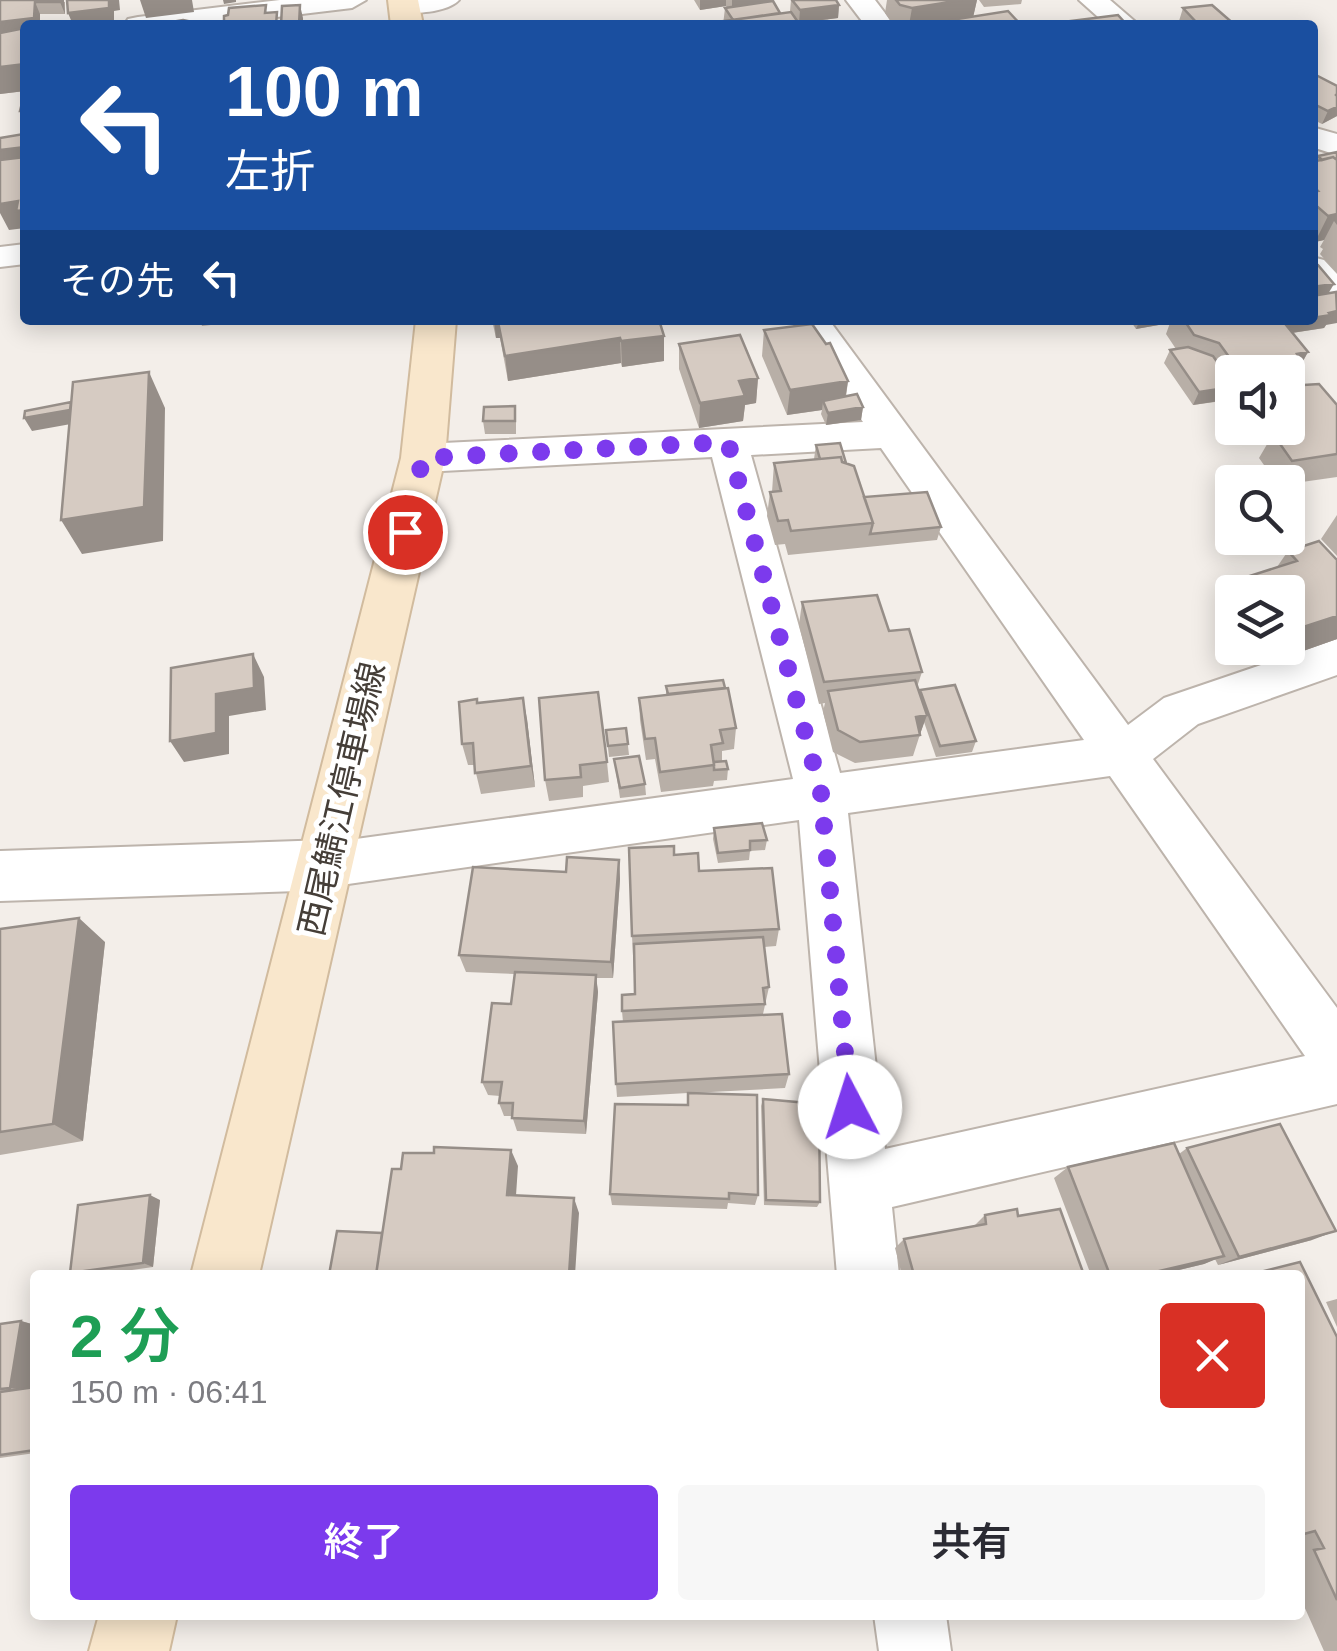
<!DOCTYPE html>
<html lang="ja">
<meta charset="utf-8">
<style>
body{margin:0;font-family:Helvetica,"Noto Sans JP",sans-serif;background:#f7f7f7;color:#2b2b33;height:100vh;display:flex;flex-direction:column;font-size:38px;white-space:nowrap}
*{box-sizing:border-box;margin:0}
p{font-size:32px;color:#7c7c81}
.icon{flex:none;width:55px;height:55px;fill:none;stroke:currentColor;stroke-width:2;stroke-linecap:round;stroke-linejoin:round}
.map{position:relative;flex:1;overflow:hidden}
.sheet{position:absolute;left:30px;top:1270px;width:1275px;height:350px;display:flex;flex-direction:column;background:#fff;border-radius:10px;box-shadow:0 5px 25px #0003}
.sheet>*{flex:none}
.hud{position:absolute;left:20px;top:20px;width:1298px;height:305px;border-radius:10px;box-shadow:0 5px 25px #0003;background:#1a4fa0;color:#fff;overflow:hidden}
.fabs{position:absolute;left:1215px;top:355px;display:grid;gap:20px}
.fabs a{display:grid;place-items:center;width:90px;height:90px;border-radius:10px;background:#fff;box-shadow:0 5px 25px #0003;font-size:50px}
.pin{position:absolute;display:grid;place-items:center;width:85px;height:85px;color:#fff;margin:-42px;border:5px solid #fff;border-radius:50%;box-shadow:0 2px 10px #0007}
.me{position:absolute;width:110px;margin:-55px;rotate:355deg;stroke-linejoin:round;filter:drop-shadow(0 0 8px #0008)}
.turn{display:flex;align-items:center;gap:35px;height:210px;padding:0 40px;font-size:45px}
.turn .icon{width:130px;height:130px;stroke-width:2.5}
.turn b{display:block;font-size:70px;line-height:85px}
.then{display:flex;align-items:center;height:95px;padding:0 40px;background:#0003;gap:20px;font-size:38px}
.round{display:grid;place-items:center;flex:none;width:105px;height:105px;border-radius:10px;background:#f7f7f7}
.overview{display:flex;align-items:center;justify-content:space-between;height:170px;padding:0 40px}
h1{font-size:60px;font-weight:600;line-height:75px;color:#1e9e55}
.cta{display:flex;gap:20px;margin-top:auto;padding:20px 40px}
.cta a{flex:1;height:115px;border-radius:10px;background:#7c3aed;color:#fff;font-size:40px;font-weight:600;line-height:115px;text-align:center}
.cta a+a{background:#f7f7f7;color:#2b2b33}
.map>svg:first-child{display:block}
.lines{fill:none;stroke-linecap:round;stroke-linejoin:round}
.minor-casing{stroke:#bdb4ac;stroke-width:4}
.tertiary-casing{stroke:#bdb4ac;stroke-width:4}
.secondary-casing{stroke:#d1bb9e;stroke-width:4}
.minor{fill:#fff;fill-rule:evenodd}
.tertiary{fill:#fff;fill-rule:evenodd}
.secondary{fill:#f9e7cc;fill-rule:evenodd}
.wall{fill:#b8afa7}
.shaded-wall{fill:#968e88}
.building{fill:#d6cbc2;stroke:#968e88;stroke-width:2.5}
.route{stroke:#7c3aed;stroke-width:18;stroke-dasharray:0 32.4}
.labels{text-anchor:middle;stroke-width:10;stroke-linejoin:round;paint-order:stroke}
.street-label{font-size:35px;fill:#453e38;stroke:#fff}
</style>
<div class="map">
<svg width="1337" height="1651" viewBox="0 0 1337 1651">
<rect width="100%" height="100%" fill="#f3eee9"/>
<g class="lines">
<defs>
<path id="minor" d="M280,0H366L352,8L210,25H124L128,19L138,17Z
M394,0H459C447,13 411,15 394,11L390,5Z
M846,0H875L894,25H865Z
M1079,0H1110L1139,25H1107Z
M1312,127L1337,134V155L1312,147Z
M25,244V264L0,267V247Z
M1312,257L1324,260L1337,274V307L1324,304L1312,290Z
M792,320H829L1128,725L1164,698L1337,639V675L1198,724L1153,759L1337,1008V1104L892,1207L899,1275H837L799,820L327,887L309,881L301,865L309,849L327,843L793,779L712,457L423,472L409,468L403,458L409,448L423,444L863,422ZM881,448L1084,740L840,773L751,455ZM1110,776L1305,1056L885,1149L848,813Z
M874,1615H946L951,1651H879Z"/>
<path id="tertiary" d="M327,840L347,848L355,865L347,882L327,890L0,901V851Z"/>
<path id="secondary" d="M388,0H418L423,25H391Z
M416,320H456L445,458L259,1275H191L401,458Z
M99,1615H177L169,1651H89Z"/>
</defs>
<use href="#minor" class="minor-casing"/>
<use href="#tertiary" class="tertiary-casing"/>
<use href="#secondary" class="secondary-casing"/>
<use href="#minor" class="minor"/>
<use href="#tertiary" class="tertiary"/>
<use href="#secondary" class="secondary"/>
</g>
<path class="wall" d="M0,0L65,2V14H40L25,91L0,94Z
M694,0H771L780,13L800,25H829H723L725,8H727L726,6L700,10Z
M791,0H836L839,5L838,18L799,23L790,11Z
M887,0H977L973,17L1021,25H893L885,13Z
M979,0H1022L1021,4L984,7Z
M1183,8L1235,25H1183L1179,21Z
M1312,73L1337,116L1322,124L1312,119Z
M1337,152V273L1320,254L1323,249L1320,247L1324,240L1315,242L1312,240V162L1316,161L1318,156Z
M1334,284L1328,293L1326,325L1324,328L1292,333L1308,352L1294,377L1291,378L1288,372H1232V399L1229,400L1193,405L1164,363L1170,350L1176,349L1166,334L1170,323L1136,329L1130,320H1312Z
M200,320H255L202,326Z
M492,320H659L664,361L622,367L621,363L508,381L500,338H496Z
M764,330L848,381L846,397L863,407L861,420L826,425L821,414L822,410L787,415L762,356Z
M679,344L758,378L756,403L745,405L743,421L699,428L679,369Z
M1288,386L1337,405V477L1288,484V482H1276L1259,458L1273,434L1278,433L1253,436L1247,428H1288Z
M516,419V434H485L483,421Z
M816,445L846,463L865,497L941,527L937,540L788,555L785,544L775,545L767,516L770,492H772L774,463L814,459Z
M1337,515V556L1321,539Z
M1319,541L1337,639L1264,665L1249,648H1288V592H1232V628L1219,612L1240,579L1277,567L1288,551Z
M802,602L889,631L922,672L917,687L919,694L920,690L976,741L972,752L936,757L924,722L913,756L855,763L833,752L823,712L825,703L819,704L799,625Z
M666,686L736,728L734,749L722,751V761L728,769L727,780L714,781L713,786L661,792L655,759L646,760L640,720L639,698L666,695Z
M539,698L607,762L609,782L583,786V797L549,801L545,780Z
M527,719L535,787L481,794L474,765H468L462,744Z
M626,728L629,755L609,757L606,730Z
M614,759L645,784L646,795L620,798Z
M714,828L767,840L765,850L750,851L749,860L718,863L713,839Z
M674,855L779,929L776,946L764,947L769,987L763,1014L789,1074L785,1088L692,1093L758,1195L755,1205L728,1203L727,1209L612,1205L610,1194L687,1105L688,1093L617,1097L616,1084L623,1022L622,1011L635,994L632,936Z
M619,860L620,879L613,978H596L598,992L586,1134L517,1131L512,1116H504L499,1103L500,1096L488,1095L482,1082L511,1004L515,974L466,972L459,955L566,872Z
M0,929L105,942L83,1141L0,1155Z
M763,1099L820,1202L817,1207L764,1205L761,1106Z
M1187,1148L1312,1240L1218,1265L1215,1259L1204,1264L1158,1275H1091L1054,1178L1068,1167L1179,1154Z
M160,1200L153,1267L97,1275H76L70,1273Z
M985,1215L1018,1216L1084,1275H902L895,1248L904,1239L974,1226Z
M1300,1275L1337,1337V1651H1324L1300,1597Z
M1337,1299V1327L1326,1302Z
M21,1321L35,1325V1453L0,1458V1324Z"/>
<path class="shaded-wall" d="M40,0H64L65,14L60,2Z
M72,0H119L120,10L114,11V20L73,25L68,13Z
M140,0H192L194,12L146,18Z
M223,0H236V2L224,4Z
M700,0H726V6L700,10Z
M732,0H771L770,12L732,17Z
M956,0H977L972,22L951,20L950,25H909L912,8Z
M35,2L40,14V25H25V33L0,36V22Z
M300,5L303,18V25H299Z
M839,5L838,18L799,23L800,10Z
M25,64V91L0,94V67Z
M1337,107V116L1322,124L1328,111Z
M25,147V174L0,172V150Z
M18,201L25,210V228L9,230L0,213V204Z
M1337,214V225L1334,221L1324,240L1315,242L1328,216Z
M1334,284L1326,297L1312,299V287Z
M1337,311V323L1326,325L1324,328L1278,335L1285,322L1312,320V318Z
M494,320H571L498,322L500,338H496Z
M1140,320H1171L1170,323L1136,329Z
M664,336V361L622,367L621,341Z
M620,338L621,363L508,381L505,356Z
M1308,352L1294,377L1291,378L1288,384V372H1252L1297,354Z
M149,372L165,408L163,541L82,554L61,520Z
M758,378L756,403L745,405L743,421L699,428L700,403L739,381Z
M848,381L844,406L823,401L822,410L787,415L790,390Z
M1232,387V399L1193,405L1199,392Z
M863,407L861,420L826,425L828,413Z
M75,409L82,422L32,431L24,418Z
M1258,428H1279L1277,432L1253,436Z
M1337,615V639L1264,665L1276,648H1288V632Z
M253,654L264,677L266,710L229,716V754L184,762L170,741Z
M523,698L527,719L535,787L531,766Z
M927,715L919,737L916,717Z
M619,860L620,879L613,978L611,962Z
M79,918L105,942L83,1141L53,1124Z
M596,975L598,992L586,1134L584,1121Z
M511,1150L518,1166L515,1210L507,1195Z
M150,1195L160,1200L153,1267L143,1263Z
M574,1198L579,1213L575,1275H569Z
M1336,1231L1312,1240L1218,1265L1239,1257Z
M1224,1256L1204,1264L1158,1275H1142Z
M21,1321L35,1325V1392L10,1388Z"/>
<path class="building" d="M0,0H60V2H35L34,18L0,22Z
M67,0H109V8L68,13Z
M792,0H836L839,5L800,10Z
M896,0H962L912,8L900,5Z
M773,1L780,13L733,20L725,8Z
M266,5L265,13L277,12L276,25H224V16L228,15L229,8Z
M300,5L299,25H281L282,6Z
M1212,5L1235,25H1199L1183,8Z
M1008,11L1021,25H956L951,20Z
M791,12L800,25L827,21L829,25H726L724,21Z
M1118,15L1127,25H1074L1071,21Z
M183,20L197,23V25H154Z
M25,28V64L0,67V33Z
M1312,73L1337,86V94L1336,95L1337,96V107L1328,111L1312,103Z
M25,91V111H20Z
M25,121V147L0,150V138L24,134Z
M1337,152V160L1333,157L1322,160L1318,156Z
M25,157V210L16,211L18,201L0,204V160Z
M1333,157L1337,160V214L1328,216L1312,202V192L1318,191L1312,185V162Z
M1318,265L1334,284L1312,287V266Z
M1336,292L1337,311L1329,313L1331,315L1312,318V296Z
M512,320H659L664,336L621,341L620,338L505,356L498,322Z
M1184,320H1282L1308,352L1297,354L1301,360L1286,365L1252,372H1240L1219,343L1194,335Z
M812,324L826,344L830,343L848,381L790,390L764,330Z
M740,335L758,378L739,381L745,396L700,403L679,344Z
M1188,347L1213,356L1232,383V387L1199,392L1170,350Z
M149,372L144,507L61,520L73,382Z
M1319,384L1337,405V454L1292,461L1273,434L1295,431L1289,422L1301,420L1291,407L1288,408V386Z
M857,394L863,407L828,413L823,401Z
M71,402L70,410L24,418L25,411Z
M515,406V421H483L484,407Z
M840,443L846,463L842,462L841,457L820,459L816,445Z
M841,457L842,462L854,466L873,523L791,531L788,520L778,521L770,492L781,491L774,463Z
M927,492L941,527L870,534L873,523L864,497Z
M1319,541L1337,560V616L1288,632V592H1252L1240,579L1297,561L1288,551Z
M877,595L889,631L909,629L922,672L824,682L802,602Z
M253,654L254,688L216,694V733L170,741L171,668Z
M723,680L725,688L668,694L666,686Z
M915,680L927,715L916,717L920,735L860,742L838,730L828,691Z
M955,685L976,741L940,746L920,690Z
M728,688L736,728L720,730L723,743L711,745L714,765L660,772L655,738L645,739L639,698Z
M598,692L607,762L580,765L581,777L545,780L539,698Z
M523,698L531,766L475,773L473,743L462,744L459,702L477,699V703Z
M626,728L628,744L608,746L606,730Z
M639,756L645,784L620,788L614,759Z
M726,761L728,769L714,770V762Z
M762,823L767,840L750,841V850L718,853L714,828Z
M674,846V855L698,853L699,871L772,868L779,929L632,936L629,848Z
M567,857L619,860L611,962L459,955L473,867L566,872Z
M79,918L53,1124L0,1132V929Z
M763,937L769,987L763,988L765,1004L622,1011V995L635,994L634,944Z
M515,972L596,975L584,1121L512,1118L513,1103H499L502,1082H482L492,1003L511,1004Z
M782,1014L789,1074L616,1084L613,1022Z
M688,1093L757,1095L758,1195L729,1193V1199L610,1194L615,1104L688,1105Z
M763,1099L819,1104L820,1202L766,1200Z
M1280,1124L1336,1231L1239,1257L1187,1148Z
M1174,1143L1224,1256L1142,1275H1110L1068,1167Z
M434,1147L511,1150L507,1195L574,1198L569,1275H376L392,1169H401L403,1153H434Z
M150,1195L143,1263L70,1273L78,1205Z
M1017,1209L1018,1216L1060,1209L1084,1275H914L904,1239L986,1224L985,1215Z
M337,1231L382,1233L376,1275H329Z
M1300,1262L1337,1337V1600L1314,1550L1324,1548L1315,1531L1300,1535V1275H1248Z
M21,1321L10,1388L0,1389V1324Z
M35,1387V1450L0,1455V1392Z"/>
<g class="lines">
<path class="route" d="M405,532L423,458L728,442L821,793L850,1107"/>
</g>
<g class="labels">
<g class="street-label">
<text transform="translate(342 799) rotate(-77)" y="12">西尾鯖江停車場線</text>
</g>
</g>
</svg>
<div class="fabs">
<a><svg class="icon" aria-label="sound" viewBox="0 0 24 24"><path d="M4 9h4l5-4v14l-5-4H4zM17 9q2 3 0 6"/></svg></a>
<a><svg class="icon" aria-label="search" viewBox="0 0 24 24"><circle cx="10" cy="10" r="6"/><path d="M15 15l6 6"/></svg></a>
<a><svg class="icon" aria-label="layers" viewBox="0 0 24 24"><path d="M12 4l9 5-9 5-9-5zM3 14l9 5 9-5"/></svg></a>
</div>
<div class="pin" style="left:405px;top:532px;background:#d93025"><svg class="icon" aria-label="arrive" viewBox="0 0 24 24"><path d="M6 21V4h12l-3 4 3 4H6"/></svg></div>
<svg class="me" style="left:850px;top:1107px" viewBox="-20 -20 40 40"><circle r="19" fill="#fff"/><path d="M0-13L10 11 0 6-10 11z" fill="#7c3aed"/></svg>
<div class="hud">
<div class="turn"><svg class="icon" aria-label="left" viewBox="0 0 24 24"><path d="M17 20v-9H6M10 6l-5 5 5 5"/></svg><div><b>100 m</b>左折</div></div>
<div class="then">その先<svg class="icon" aria-label="left" viewBox="0 0 24 24"><path d="M17 20v-9H6M10 6l-5 5 5 5"/></svg></div>
</div>
<section class="sheet">
<div class="overview"><div><h1>2 分</h1><p>150 m · 06:41</p></div><a class="round" style="background:#d93025;color:#fff"><svg class="icon" aria-label="close" viewBox="0 0 24 24"><path d="M6 6l12 12M18 6L6 18"/></svg></a></div>
<div class="cta"><a>終了</a><a>共有</a></div>
</section>
</div>
